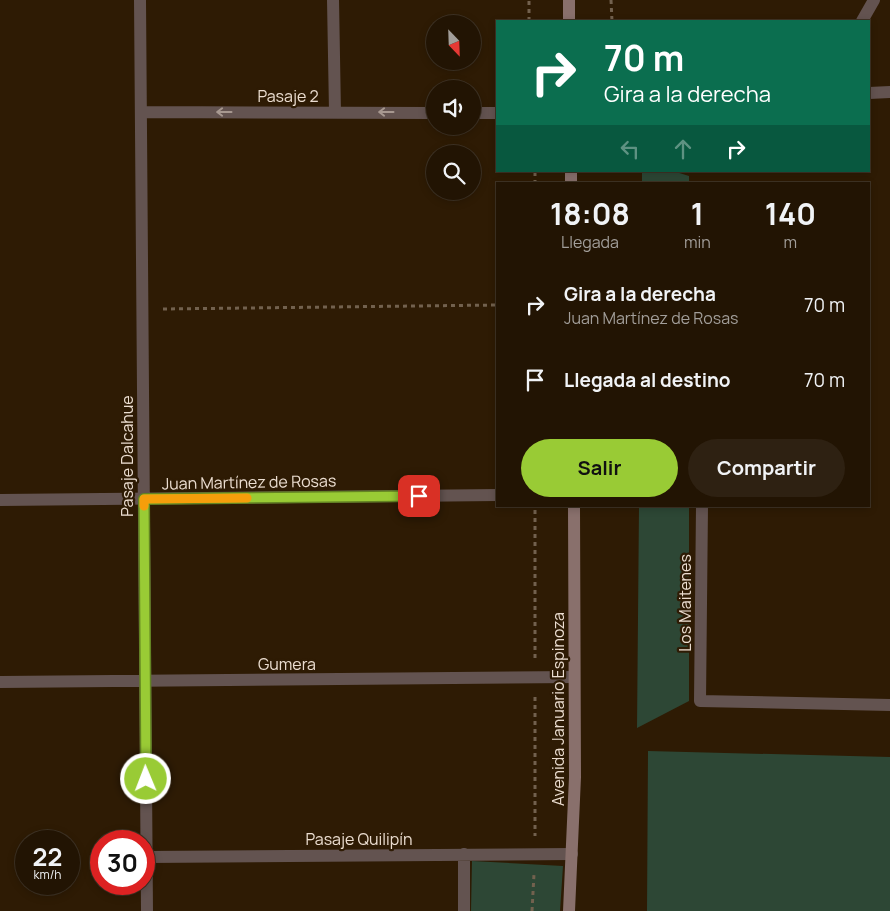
<!DOCTYPE html>
<html lang="es">
<meta charset="utf-8">
<style>
body{margin:0;font-family:Manrope,sans-serif;background:#2e2112;color:#f1f3f6;height:100vh;display:flex;flex-direction:column;font-size:19px;white-space:nowrap}
*{box-sizing:border-box;margin:0}
p{font-size:16px;color:#a29e9a}
.icon{flex:none;width:28px;height:28px;fill:none;stroke:currentColor;stroke-width:2;stroke-linecap:round;stroke-linejoin:round}
.map{position:relative;flex:1;overflow:hidden}
.sheet{position:absolute;left:496px;top:182px;width:374px;height:325px;display:flex;flex-direction:column;background:#221403;border-radius:0px;box-shadow:0 2px 8px #0003,0 0 0 1px #3f3325}
.sheet>*{flex:none}
.banner{position:absolute;left:496px;top:20px;width:374px;height:152px;border-radius:0px;box-shadow:0 2px 8px #0003,0 0 0 1px #3f3325;background:#0b6e4f;color:#fff;overflow:hidden}
.needle{width:32px;rotate:157deg}
.buttons{position:absolute;left:426px;top:15px;display:grid;gap:10px}
.buttons a{display:grid;place-items:center;width:55px;height:55px;border-radius:50%;background:#221403;box-shadow:0 2px 8px #0003,0 0 0 1px #3f3325;font-size:25px}
.speed{position:absolute;left:15px;top:830px;display:flex;gap:10px;font-size:25px;font-weight:700;text-align:center}
.speed>*{display:grid;place-content:center;width:65px;height:65px;border-radius:50%;background:#221403;box-shadow:0 2px 8px #0003,0 0 0 1px #3f3325;line-height:1}
.speed small{font-size:12px;font-weight:400}
.speed .limit{border:8px solid #d22;background:#fff;color:#111}
.pin{position:absolute;display:grid;place-items:center;width:42px;height:42px;color:#fff;margin:-21px;border-radius:10px;box-shadow:0 2px 8px #0006}
.me{position:absolute;width:55px;margin:-28px;rotate:359deg;stroke-linejoin:round;filter:drop-shadow(0 0 4px #0008)}
.turn{display:flex;align-items:center;gap:18px;height:105px;padding:0 25px;font-size:22px}
.turn .icon{width:65px;height:65px;stroke-width:2.5}
.turn b{display:block;font-size:35px;line-height:42px}
.lanes{display:flex;align-items:center;height:48px;padding:0 25px;background:#0003;justify-content:center;gap:25px;direction:ltr}
.lanes .off{opacity:.35}
.eta{display:flex;justify-content:space-evenly;align-items:center;height:85px;text-align:center}
.eta b{font-size:30px;font-weight:700;line-height:35px}
.primary-button{display:flex;gap:10px;margin-top:auto;padding:10px 25px}
.primary-button a{flex:1;height:58px;border-radius:30px;background:#99cb35;color:#111;font-size:20px;font-weight:700;line-height:58px;text-align:center}
.primary-button a+a{background:#2e2112;color:#f1f3f6}
ul{padding:0;list-style:none}
li{display:flex;align-items:center;gap:15px;height:75px;padding:0 25px}
li div{flex:1}
li b{display:block;font-size:19px}
li em{font-style:normal}
.map>svg:first-child{display:block}
.green{fill:#2d4735}
.lines{fill:none;stroke-linecap:round;stroke-linejoin:round}
.path{stroke:#72614e;stroke-width:3;stroke-dasharray:4 4;stroke-linecap:butt}
.service{stroke:#635350;stroke-width:12}
.minor{stroke:#635350;stroke-width:12}
.tertiary{stroke:#635350;stroke-width:12}
.secondary{stroke:#89706c;stroke-width:12}
.oneway{stroke:#a79890}
.route-casing{stroke:#638422;stroke-width:12}
.route{stroke:#99cb35;stroke-width:9}
.slow{stroke:#f59e0b;stroke-width:9}
.labels{text-anchor:middle;stroke-width:4.5;stroke-linejoin:round;paint-order:stroke}
.street-label{font-size:16px;fill:#ebddd0;stroke:#2e1b04}
</style>
<div class="map">
<svg width="890" height="911" viewBox="0 0 890 911">
<rect width="100%" height="100%" fill="#2e1b04"/>
<path class="green" d="M642,171H673L689,176V184H642Z
M639,506H689V701L637,728Z
M648,751L890,757V911H647Z
M472,861L563,866L560,911H471Z"/>
<g class="lines">
<path class="path" d="M611,0L612,21
M529,21V0
M535,184V171
M163,309L498,305
M535,658V506
M535,697V836
M532,911L534,874"/>
<path class="service" d="M862,21L874,0
M702,506L700,701L890,705"/>
<path class="minor" d="M140,0L147,911
M333,0L335,112
M141,112L435,113
M472,113H498
M0,500L498,495
M0,682L574,677
M146,857L572,854
M464,911V854"/>
<path class="tertiary" d="M869,93L890,92"/>
<path class="secondary" d="M569,0V21
M571,171V184
M569,911L575,777L574,506"/>
</g>
<defs><path id="oneway-shaft" d="M-6 0H5M1.5-3L5.5 0L1.5 3" fill="none" stroke-width="1.6" stroke-linecap="round" stroke-linejoin="round" transform="scale(1.25)"/></defs>
<g class="oneway">
<use href="#oneway-shaft" transform="translate(224 112) rotate(-180)"/>
<use href="#oneway-shaft" transform="translate(386 112) rotate(-180)"/>
</g>
<g class="lines">
<defs>
<path id="route" d="M146,779L144,499L419,496"/>
</defs>
<use href="#route" class="route-casing"/>
<use href="#route" class="route"/>
<path class="slow" d="M144,506V499L247,498"/>
</g>
<g class="labels">
<g class="street-label">
<text x="288" y="102">Pasaje 2</text>
<text transform="translate(127 456) rotate(-90)" y="6">Pasaje Dalcahue</text>
<text transform="translate(249 482) rotate(-1)" y="6">Juan Martínez de Rosas</text>
<text transform="translate(685 603) rotate(-90)" y="6">Los Maitenes</text>
<text x="287" y="670">Gumera</text>
<text transform="translate(558 709) rotate(-90)" y="6">Avenida Januario Espinoza</text>
<text x="359" y="845">Pasaje Quilipín</text>
</g>
</g>
</svg>
<div class="buttons">
<a><svg class="needle" viewBox="-14 -14 28 28"><path d="M0-13l5 13h-10z" fill="#e53935"/><path d="M0 13l5-13h-10z" fill="#a29e9a"/></svg></a>
<a><svg class="icon" aria-label="sound" viewBox="0 0 24 24"><path d="M4 9h4l5-4v14l-5-4H4zM17 9q2 3 0 6"/></svg></a>
<a><svg class="icon" aria-label="search" viewBox="0 0 24 24"><circle cx="10" cy="10" r="6"/><path d="M15 15l6 6"/></svg></a>
</div>
<div class="speed"><div>22<small>km/h</small></div><div class="limit">30</div></div>
<div class="pin" style="left:419px;top:496px;background:#d93025"><svg class="icon" aria-label="arrive" viewBox="0 0 24 24"><path d="M6 21V4h12l-3 4 3 4H6"/></svg></div>
<svg class="me" style="left:146px;top:779px" viewBox="-20 -20 40 40"><circle r="17" fill="#99cb35" stroke="#fff" stroke-width="3"/><path d="M0-11L8 9 0 5-8 9z" fill="#fff"/></svg>
<div class="banner">
<div class="turn"><svg class="icon" aria-label="right" viewBox="0 0 24 24"><path d="M7 20v-9h11M14 6l5 5-5 5"/></svg><div><b>70 m</b>Gira a la derecha</div></div>
<div class="lanes"><svg class="icon off" aria-label="left" viewBox="0 0 24 24"><path d="M17 20v-9H6M10 6l-5 5 5 5"/></svg><svg class="icon off" aria-label="ahead" viewBox="0 0 24 24"><path d="M12 20V5M6 11l6-6 6 6"/></svg><svg class="icon" aria-label="right" viewBox="0 0 24 24"><path d="M7 20v-9h11M14 6l5 5-5 5"/></svg></div>
</div>
<section class="sheet">
<div class="eta">
<div><b>18:08</b><p>Llegada</p></div>
<div><b>1</b><p>min</p></div>
<div><b>140</b><p>m</p></div>
</div>
<ul>
<li><svg class="icon" aria-label="right" viewBox="0 0 24 24"><path d="M7 20v-9h11M14 6l5 5-5 5"/></svg><div><b>Gira a la derecha</b><p>Juan Martínez de Rosas</p></div><em>70 m</em></li>
<li><svg class="icon" aria-label="arrive" viewBox="0 0 24 24"><path d="M6 21V4h12l-3 4 3 4H6"/></svg><div><b>Llegada al destino</b></div><em>70 m</em></li>
</ul>
<div class="primary-button"><a>Salir</a><a>Compartir</a></div>
</section>
</div>
